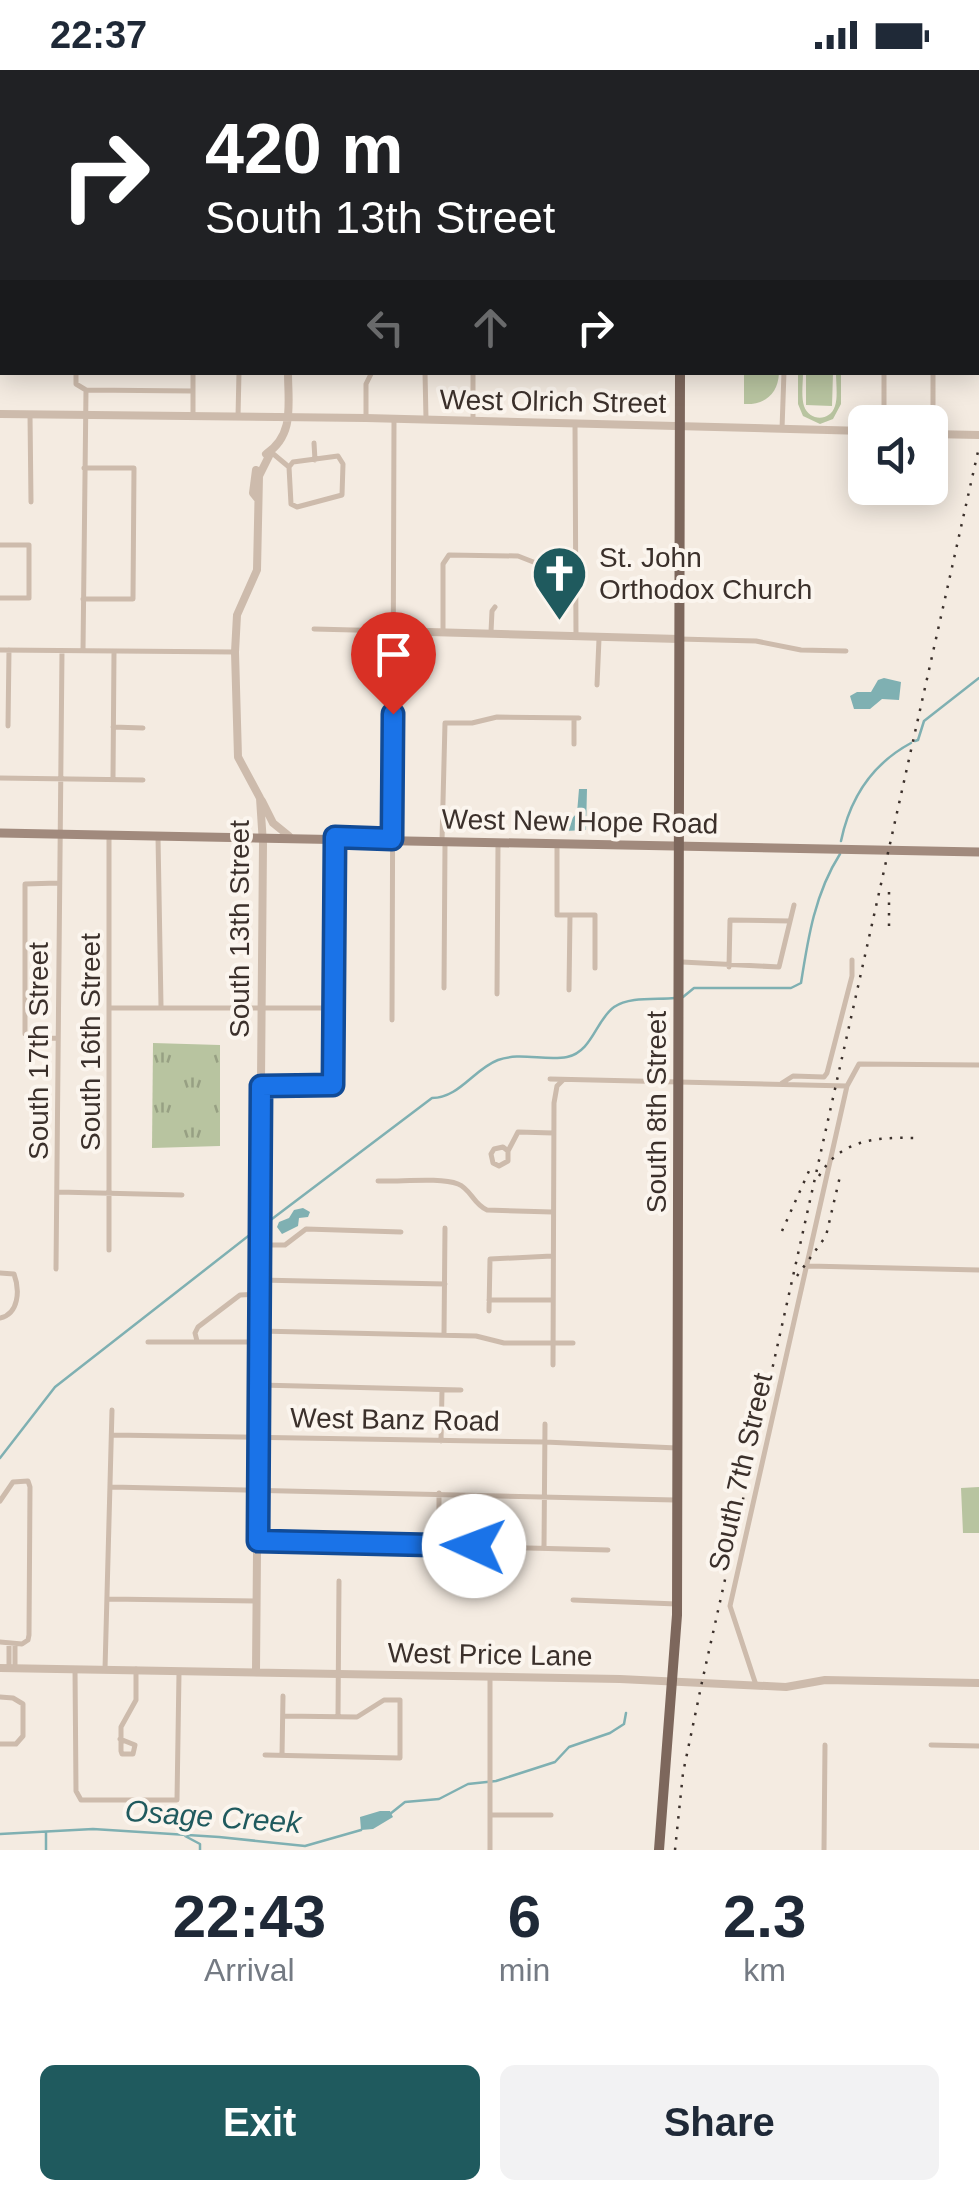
<!DOCTYPE html>
<style>
body{margin:0;font-family:Helvetica,sans-serif;background:#f2f2f3;color:#1f2937;height:100vh;display:flex;flex-direction:column;font-size:38px;white-space:nowrap}
*{box-sizing:border-box;margin:0}
p{font-size:32px;color:#747a83}
.icon{flex:none;width:55px;height:55px;fill:none;stroke:currentColor;stroke-width:2;stroke-linecap:round;stroke-linejoin:round}
.map{position:relative;height:1780px;overflow:hidden}
.details{display:flex;flex-direction:column;background:#fff;flex:1}
.details>*{flex:none}
.hud{position:absolute;left:0px;top:0px;width:980px;height:305px;box-shadow:0 5px 25px #0003;background:#202124;color:#fff;overflow:hidden}
.tools{position:absolute;left:848px;top:335px;display:grid;gap:20px}
.tools a{display:grid;place-items:center;width:100px;height:100px;border-radius:15px;background:#fff;box-shadow:0 5px 25px #0003;font-size:50px}
.pin{position:absolute;display:grid;place-items:center;width:85px;height:85px;color:#fff;margin:-102px -42px;border-radius:50% 50% 50% 0;rotate:-45deg;box-shadow:0 0 10px #0007}
.pin .icon{rotate:45deg}
.me{position:absolute;width:110px;margin:-55px;rotate:272deg;stroke-linejoin:round;filter:drop-shadow(0 0 8px #0008)}
.turn{display:flex;align-items:center;gap:35px;height:210px;padding:0 40px;font-size:45px}
.turn .icon{width:130px;height:130px;stroke-width:2.5}
.turn b{display:block;font-size:70px;line-height:85px}
.lanes{display:flex;align-items:center;height:95px;padding:0 40px;background:#0003;justify-content:center;gap:50px;direction:ltr}
.lanes .off{opacity:.35}
.eta{display:flex;justify-content:space-evenly;align-items:center;height:170px;text-align:center}
.eta b{font-size:60px;font-weight:700;line-height:70px}
.cta{display:flex;gap:20px;margin-top:auto;padding:20px 40px}
.cta a{flex:1;height:115px;border-radius:15px;background:#1f5a5e;color:#fff;font-size:40px;font-weight:700;line-height:115px;text-align:center}
.cta a+a{background:#f2f2f3;color:#1f2937}
.status{display:flex;justify-content:space-between;align-items:center;height:70px;padding:0 50px;background:#fff;direction:ltr}
.status svg{height:28px;fill:currentColor}
.map>svg:first-child{display:block}
.park{fill:url(#park-tufts)}
.pitch{fill:#b8c4a0}
.water{fill:#7fb0b2}
.lines{fill:none;stroke-linecap:round;stroke-linejoin:round}
.stream{stroke:#7fb0b2;stroke-width:2.5}
.minor{stroke:#cdbbac;stroke-width:5}
.tertiary{stroke:#cdbbac;stroke-width:8}
.secondary{stroke:#a18a7d;stroke-width:9}
.primary{stroke:#7d675c;stroke-width:10}
.rail{stroke:#3b302b;stroke-width:2.5;stroke-dasharray:2.5 8;stroke-linecap:butt}
.route-casing{stroke:#114b97;stroke-width:25}
.route{stroke:#1a73e8;stroke-width:18}
.labels{text-anchor:middle;stroke-width:8;stroke-linejoin:round;paint-order:stroke}
.street-label{font-size:28px;fill:#3b302b;stroke:#fbf5ee}
.poi-label{font-size:28px;fill:#3b302b;stroke:#fbf5ee;text-anchor:start}
.water-label{font-size:30px;font-style:italic;fill:#1f5a5e;stroke:#fbf5ee}
</style>
<div class="status"><b>22:37</b><svg viewBox="0 0 49 12"><path d="M0 12V9h3v3zM5 12V6h3v6zM10 12V3h3v9zM15 12V0h3v12zM26 1h20v11H26zM47 4h2v5h-2z"/></svg></div>
<div class="map">
<svg width="979" height="1780" viewBox="0 0 979 1780">
<defs>
<pattern id="park-tufts" width="24" height="20" patternUnits="userSpaceOnUse" patternTransform="scale(2.5)"><rect width="24" height="20" fill="#b8c4a0"/><path d="M3 7l-1-3M5 7V3M7 7l1-3M15 17l-1-3M17 17v-4M19 17l1-3" fill="none" stroke="#97a083"/></pattern>
</defs>
<rect width="100%" height="100%" fill="#f4ebe1"/>
<path class="park" d="M153,973L220,975V1076L152,1078Z"/>
<path class="pitch" d="M744,303H779C778,324 765,335 744,334Z
M798,303H803C803,313 801,326 804,336C809,351 830,352 835,336C838,327 836,313 836,303H841V334L833,349L820,354L803,346L798,334Z
M806,303H833L832,336L806,335Z
M979,1417V1463H963L961,1418Z"/>
<path class="water" d="M884,608L901,612L899,630L882,629L870,639H854L850,626L857,622H871L878,610Z
M579,719H587L586,760L565,761V756L577,743Z
M303,1138L310,1142L308,1147L299,1148L298,1156L282,1164L277,1157L279,1152L289,1148L294,1140Z
M380,1741H390L393,1747L373,1759L361,1760L360,1747Z"/>
<g class="lines">
<path class="stream" d="M915,671L918,670L924,651L979,608
M841,771C850,728 872,694 911,673
M683,927L694,918H791L801,913C808,868 815,823 840,784
M264,1155L432,1028C459,1028 474,999 498,990C519,982 545,991 567,987C592,982 596,950 614,937C630,926 657,930 675,928
M0,1388L55,1317L256,1160
M390,1744L405,1732L439,1729L468,1714L496,1711L555,1692L569,1677L610,1663L624,1654L626,1643
M0,1764L93,1759L219,1767L305,1776L361,1760
M185,1766L200,1774V1780
M46,1780V1762"/>
<path class="minor" d="M28,0V2
M82,0V2
M136,0V2
M190,0V2
M424,0V2
M474,0V2
M607,0V2
M757,0V2
M785,0V2
M934,0L979,1
M374,2V0
M549,2V0
M887,2V0
M978,58H979
M0,107H2
M978,116H979
M0,160H2
M0,206H2
M0,253H2
M0,299H2
M76,302V314L86,320L83,581
M193,302V346
M425,302L426,349
M86,320L193,321
M30,345L31,432
M238,347L239,302
M366,348V314L372,302
M473,349V302
M884,352V302
M575,353L576,565
M782,359L784,302
M933,364V302
M314,373L315,390
M271,382L289,397
M338,386L343,394L342,425L297,437L291,434L289,397L293,392Z
M0,475H29V528H0
M83,529H133L134,398H84
M314,559L393,561
M443,561V494L449,485L518,486L541,495L576,496
M491,562L492,541L495,537
M679,569L756,571L801,580L846,581
M0,580L235,582
M597,615L599,569
M8,656L9,580
M113,657L143,658
M574,674V648
M0,708L143,710
M113,708L114,582
M109,766V1180
M158,767L161,936
M442,771L445,653H472L497,647L579,648
M557,774V845H595V898
M682,892L779,897L794,835
M729,897L730,850L790,851
M444,918L445,774
M569,920L570,845
M497,924L498,774
M110,938H334
M392,950L394,349
M57,968L33,969L25,964V814L58,813
M550,1009L847,1016
M782,1013L793,1006L824,1007L827,1003L852,906V890
M261,1016L333,1015L335,770
M508,1081L503,1077L494,1079L491,1084L493,1093L499,1096L508,1091V1081L518,1062L553,1063
M378,1111C399,1112 440,1107 458,1114C471,1119 473,1134 487,1140L552,1142
M58,1122L182,1125
M260,1175H285L306,1159L401,1162
M808,1196L979,1200
M56,1199L62,581
M0,1203L14,1204C20,1220 19,1244 0,1248
M259,1210L445,1214
M489,1230H553
M489,1241L490,1189L552,1186
M259,1261L476,1266L504,1273H573
M444,1265L445,1158
M197,1271L195,1263L198,1257L240,1225L259,1224
M148,1272H259
M553,1295L554,1033L557,1016L563,1010
M259,1315L461,1320
M112,1365L545,1372L677,1378
M441,1371L442,1320
M111,1417L675,1430
M0,1431L13,1412L28,1411L30,1417L29,1565L28,1570L22,1574L0,1572
M257,1471L608,1480
M439,1475V1423
M544,1478L545,1354
M107,1529L257,1531
M573,1530L677,1534
M9,1598V1574
M15,1598V1574
M75,1599L76,1721L81,1730H177L179,1603
M105,1599L112,1340
M756,1615L730,1536L847,1016L859,994L979,995
M0,1627L13,1628L23,1634V1666L16,1674H0
M338,1646L339,1511
M120,1669L135,1675L133,1684H122L121,1681V1657L136,1630V1599
M931,1675L979,1676
M265,1685L400,1688V1630H384L357,1647L283,1646
M282,1685L283,1626
M490,1745H551
M490,1780V1608
M824,1780L825,1675"/>
<path class="tertiary" d="M268,2V0
M0,344L366,348L865,361
M930,364L979,365
M266,384C295,365 288,334 288,302
M256,400L253,423L257,428
M393,561L679,569
M262,731L273,753L289,766
M0,1598L620,1609L786,1617L825,1610L979,1613
M256,1601L263,774L260,728L238,687L235,582L237,545L257,500L259,406L271,382"/>
<path class="secondary" d="M0,763L979,782"/>
<path class="primary" d="M683,2V0
M659,1780L677,1545L680,302"/>
<path class="rail" d="M889,856V819
M819,1106C840,1070 875,1067 914,1068
M782,1161L809,1101
M797,1206L826,1166L841,1102
M675,1780L683,1703L702,1612L979,377"/>
</g>
<g class="lines">
<defs>
<path id="route" d="M393,644L392,769L335,767L333,1015L261,1016L258,1471L474,1476"/>
</defs>
<use href="#route" class="route-casing"/>
<use href="#route" class="route"/>
</g>
<defs>
<symbol id="church-pin" viewBox="-11 -11 22 30"><path d="M0 17L-7.5 6A9.5 9.5 0 1 1 7.5 6Z" fill="#1f5a5e" stroke="#fbf5ee"/><path d="M-1.2-6h2.4v3.5h3.3v2.4h-3.3V6h-2.4V-.1h-3.3v-2.4h3.3Z" fill="#fff"/></symbol>
</defs>
<g fill-rule="evenodd">
<use href="#church-pin" x="528" y="472" width="63" height="86"/>
</g>
<g class="labels">
<g class="street-label">
<text transform="translate(553 331) rotate(1)" y="10">West Olrich Street</text>
<text transform="translate(580 751) rotate(1)" y="10">West New Hope Road</text>
<text transform="translate(239 859) rotate(-90)" y="10">South 13th Street</text>
<text transform="translate(90 972) rotate(-90)" y="10">South 16th Street</text>
<text transform="translate(38 981) rotate(-90)" y="10">South 17th Street</text>
<text transform="translate(656 1042) rotate(-90)" y="10">South 8th Street</text>
<text transform="translate(395 1349) rotate(1)" y="10">West Banz Road</text>
<text transform="translate(740 1402) rotate(-77)" y="10">South 7th Street</text>
<text transform="translate(490 1584) rotate(1)" y="10">West Price Lane</text>
</g>
<g class="poi-label">
<text x="599" y="497">St. John<tspan x="599" dy="32">Orthodox Church</tspan></text>
</g>
<g class="water-label">
<text transform="translate(213 1747) rotate(4)" y="10">Osage Creek</text>
</g>
</g>
</svg>
<div class="tools">
<a><svg class="icon" aria-label="sound" viewBox="0 0 24 24"><path d="M4 9h4l5-4v14l-5-4H4zM17 9q2 3 0 6"/></svg></a>
</div>
<div class="pin" style="left:393px;top:644px;background:#d93025"><svg class="icon" aria-label="arrive" viewBox="0 0 24 24"><path d="M6 21V4h12l-3 4 3 4H6"/></svg></div>
<svg class="me" style="left:474px;top:1476px" viewBox="-20 -20 40 40"><circle r="19" fill="#fff"/><path d="M0-13L10 11 0 6-10 11z" fill="#1a73e8"/></svg>
<div class="hud">
<div class="turn"><svg class="icon" aria-label="right" viewBox="0 0 24 24"><path d="M7 20v-9h11M14 6l5 5-5 5"/></svg><div><b>420 m</b>South 13th Street</div></div>
<div class="lanes"><svg class="icon off" aria-label="left" viewBox="0 0 24 24"><path d="M17 20v-9H6M10 6l-5 5 5 5"/></svg><svg class="icon off" aria-label="ahead" viewBox="0 0 24 24"><path d="M12 20V5M6 11l6-6 6 6"/></svg><svg class="icon" aria-label="right" viewBox="0 0 24 24"><path d="M7 20v-9h11M14 6l5 5-5 5"/></svg></div>
</div>
</div>
<section class="details">
<div class="eta">
<div><b>22:43</b><p>Arrival</p></div>
<div><b>6</b><p>min</p></div>
<div><b>2.3</b><p>km</p></div>
</div>
<div class="cta"><a>Exit</a><a>Share</a></div>
</section>
